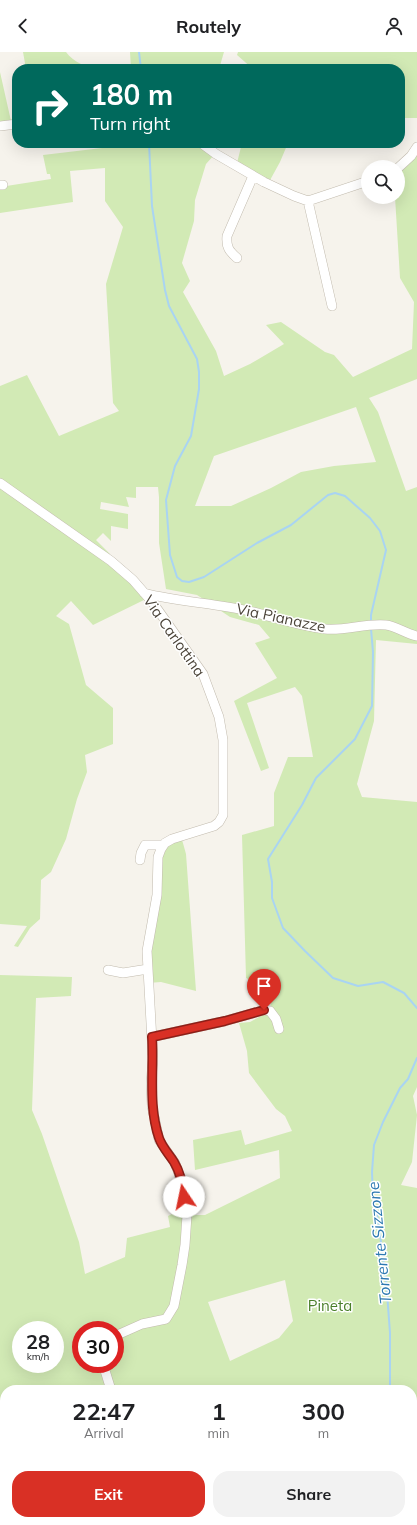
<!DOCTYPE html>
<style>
body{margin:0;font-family:Mulish,sans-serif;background:#f2f2f2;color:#202124;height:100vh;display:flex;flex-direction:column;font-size:15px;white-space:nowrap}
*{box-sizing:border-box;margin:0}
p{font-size:13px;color:#757577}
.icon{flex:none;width:22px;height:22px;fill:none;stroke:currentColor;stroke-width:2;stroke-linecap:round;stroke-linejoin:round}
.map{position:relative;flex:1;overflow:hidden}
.panel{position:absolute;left:0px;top:1333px;width:417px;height:140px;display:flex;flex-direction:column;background:#fff;border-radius:16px 16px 0 0;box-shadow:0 4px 16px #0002}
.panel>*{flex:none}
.hud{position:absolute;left:12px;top:12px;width:393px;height:84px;border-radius:16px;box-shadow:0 4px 16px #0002;background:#00695c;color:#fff;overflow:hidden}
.fabs{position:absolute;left:361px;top:108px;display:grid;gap:8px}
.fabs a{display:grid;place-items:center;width:44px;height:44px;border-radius:50%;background:#fff;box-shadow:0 4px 16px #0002;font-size:20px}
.speed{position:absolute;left:12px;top:1269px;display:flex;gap:8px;font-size:20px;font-weight:700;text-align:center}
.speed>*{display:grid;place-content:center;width:52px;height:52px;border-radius:50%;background:#fff;box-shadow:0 4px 16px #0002;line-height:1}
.speed small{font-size:10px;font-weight:400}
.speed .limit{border:6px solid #d22;background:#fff;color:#111}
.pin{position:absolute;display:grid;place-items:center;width:34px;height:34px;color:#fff;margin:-41px -17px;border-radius:50% 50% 50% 0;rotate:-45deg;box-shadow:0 0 4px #0007}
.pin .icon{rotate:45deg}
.me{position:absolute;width:44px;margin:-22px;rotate:349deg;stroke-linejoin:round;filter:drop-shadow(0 0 3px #0008)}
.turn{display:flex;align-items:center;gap:14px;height:84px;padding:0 12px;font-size:18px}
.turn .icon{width:52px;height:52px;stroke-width:2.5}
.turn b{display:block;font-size:28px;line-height:34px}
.eta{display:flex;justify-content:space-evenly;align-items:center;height:68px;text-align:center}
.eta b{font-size:24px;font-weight:700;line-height:28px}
.primary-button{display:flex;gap:8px;margin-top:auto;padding:8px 12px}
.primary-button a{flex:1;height:46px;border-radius:16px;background:#d93025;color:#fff;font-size:16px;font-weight:700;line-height:46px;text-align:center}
.primary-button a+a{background:#f2f2f2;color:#202124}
header{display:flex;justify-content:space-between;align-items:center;height:52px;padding:0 12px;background:#fff;font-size:18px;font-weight:700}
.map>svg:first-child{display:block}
.green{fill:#d2eab5;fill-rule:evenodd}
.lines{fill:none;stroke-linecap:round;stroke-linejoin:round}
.stream{stroke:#a9d4f2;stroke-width:2}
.minor-casing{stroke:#c2bbae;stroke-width:10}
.minor{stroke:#fff;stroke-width:9}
.route-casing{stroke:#8d1f18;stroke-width:10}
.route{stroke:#d93025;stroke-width:7}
.labels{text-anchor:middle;stroke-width:3;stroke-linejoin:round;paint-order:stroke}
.street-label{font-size:15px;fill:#4b4439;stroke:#fff}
.park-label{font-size:15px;fill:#4a7f2a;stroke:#fff}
.water-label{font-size:16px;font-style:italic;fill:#2e7ab2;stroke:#fff}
</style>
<header><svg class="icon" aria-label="back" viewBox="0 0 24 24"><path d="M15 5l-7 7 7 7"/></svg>Routely<svg class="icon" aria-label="person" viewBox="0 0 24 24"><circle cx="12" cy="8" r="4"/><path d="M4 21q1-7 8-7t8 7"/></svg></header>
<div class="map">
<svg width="417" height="1473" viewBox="0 0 417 1473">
<rect width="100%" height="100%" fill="#f6f3ec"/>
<path class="green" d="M23,0H66C73,10 86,15 97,17H26Z
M130,0H224L219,17H131Z
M238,0H417V66H400V17H372L362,12L354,17H253L237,3Z
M0,20L11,69L0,71Z
M102,91H197L214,103L206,112L195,148L194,169L182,211L190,229L183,240L216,299L224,324L250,312L284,292L266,273L281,270L325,300L334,303L353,325L412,297L414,250L400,226L395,145H398V118L417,98V327L369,346L378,360L406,439L417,435V592L376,588L374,669L357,732L362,745L417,750V1035L413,1044L417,1063L412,1110L401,1133L417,1136V1473H0V923L72,925L71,944L36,946L32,1058L42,1082L79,1190L85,1222L125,1205L127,1186L170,1175L168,1164L184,1156L193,1163H205L280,1126L279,1098L195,1118L193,1088L241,1078L245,1093L292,1079L285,1064L276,1057L249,1021L247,999L239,971L250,970L270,959L271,947L263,934L246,926L242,783L274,774V741L288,705H313L302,644L295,635L247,651L269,716L261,719L234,649L277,626L255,591L270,586L259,573L230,565L197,543L166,537L159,491V445L158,435H136V446L126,445L129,455L101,450L100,457L128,462V477L111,474V489L103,481L96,488L110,502L108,505L0,428V334L27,323L59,384L119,359L113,351L106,232L123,175L105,149V116L70,119L73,150L0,161V135L51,127L50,122H47L43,103L102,96ZM356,355L376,410L334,414L301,420L271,436L231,454H195L214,404ZM285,1228L293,1269L279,1286L230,1309L208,1250ZM21,1278H55V1312H21ZM81,1278H115V1312H81ZM5,1338H412V1468H5Z
M242,91H288L280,110L269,130L237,111Z
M0,433L108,509L146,547L93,573L71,549L56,564L69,572L86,633L113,656V692L85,703L87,720L77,747L66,787L51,820L41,828L40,867L30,876L18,895L14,894L27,874L0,872Z
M181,784L186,802L196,939L161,930L148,931L161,797Z"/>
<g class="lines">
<path class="stream" d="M139,0L141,17
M149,91L152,154L165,238L169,254L197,307L199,320V337L191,384L175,414L166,448L170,503L177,525L182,529L189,530L204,525L257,491L291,473L328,443L335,441L345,444L370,466L380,479L386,498L371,563V570
M371,577L373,600L372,654L355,687L316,726L302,753L268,807L272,830V846L283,876L305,899L333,926L358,934L383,930L404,941L417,956
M390,1338V1281L386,1227L378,1168L373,1147L372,1120L374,1093L383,1070L400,1036L408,1027L417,1006
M388,1473L390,1468"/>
<defs>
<path id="minor" d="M0,74L17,72
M201,91L216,102L264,130L294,144L308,149L368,129
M398,116L411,104L417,95
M0,133H3
M308,149L332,254
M237,206C229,199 226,195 227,184L253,124
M0,431L111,509L133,528L153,551L203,622L219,665L223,688V763L219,770L214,774L172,787L165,791L161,797L158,805L157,843L147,899L153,1007L151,1031L152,1054L159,1088L175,1111L179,1122L187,1163L185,1193L182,1213L174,1254L166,1267L142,1272L115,1284
M144,541C178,550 214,551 249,559C274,565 299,574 325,577C346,579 365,571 386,573C396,574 406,582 417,584
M140,808L141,801L145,793H163
M108,918L123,921L148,917
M152,985L225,969L264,958L270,959L276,967L279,977
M103,1312L111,1338
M140,1468L142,1473"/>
</defs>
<use href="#minor" class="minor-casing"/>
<use href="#minor" class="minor"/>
</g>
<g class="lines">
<defs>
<path id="route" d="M184,1145C183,1133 180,1120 174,1110C169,1102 162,1095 159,1086C148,1053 154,1019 152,985L225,969L264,958"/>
</defs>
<use href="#route" class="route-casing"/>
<use href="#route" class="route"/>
</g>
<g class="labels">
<g class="street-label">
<text transform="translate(281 566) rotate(12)" y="5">Via Pianazze</text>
<text transform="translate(174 584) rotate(55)" y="5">Via Carlottina</text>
</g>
<g class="park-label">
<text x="330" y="1259">Pineta</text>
</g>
<g class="water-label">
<text transform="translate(379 1191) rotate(-96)" y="6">Torrente Sizzone</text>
</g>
</g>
</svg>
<div class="fabs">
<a><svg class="icon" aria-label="search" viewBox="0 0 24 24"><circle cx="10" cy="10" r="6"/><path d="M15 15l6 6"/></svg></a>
</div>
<div class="speed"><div>28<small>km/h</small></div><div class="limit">30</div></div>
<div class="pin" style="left:264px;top:958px;background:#d93025"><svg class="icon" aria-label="arrive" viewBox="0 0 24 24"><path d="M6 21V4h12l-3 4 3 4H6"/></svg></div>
<svg class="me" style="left:184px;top:1145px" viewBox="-20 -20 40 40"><circle r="19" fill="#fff"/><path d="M0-13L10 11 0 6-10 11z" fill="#d93025"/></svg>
<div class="hud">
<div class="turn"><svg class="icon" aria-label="right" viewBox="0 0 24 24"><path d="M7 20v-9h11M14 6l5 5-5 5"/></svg><div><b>180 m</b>Turn right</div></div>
</div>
<section class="panel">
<div class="eta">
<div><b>22:47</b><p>Arrival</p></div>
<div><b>1</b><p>min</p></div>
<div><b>300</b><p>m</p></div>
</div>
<div class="primary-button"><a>Exit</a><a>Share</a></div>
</section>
</div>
